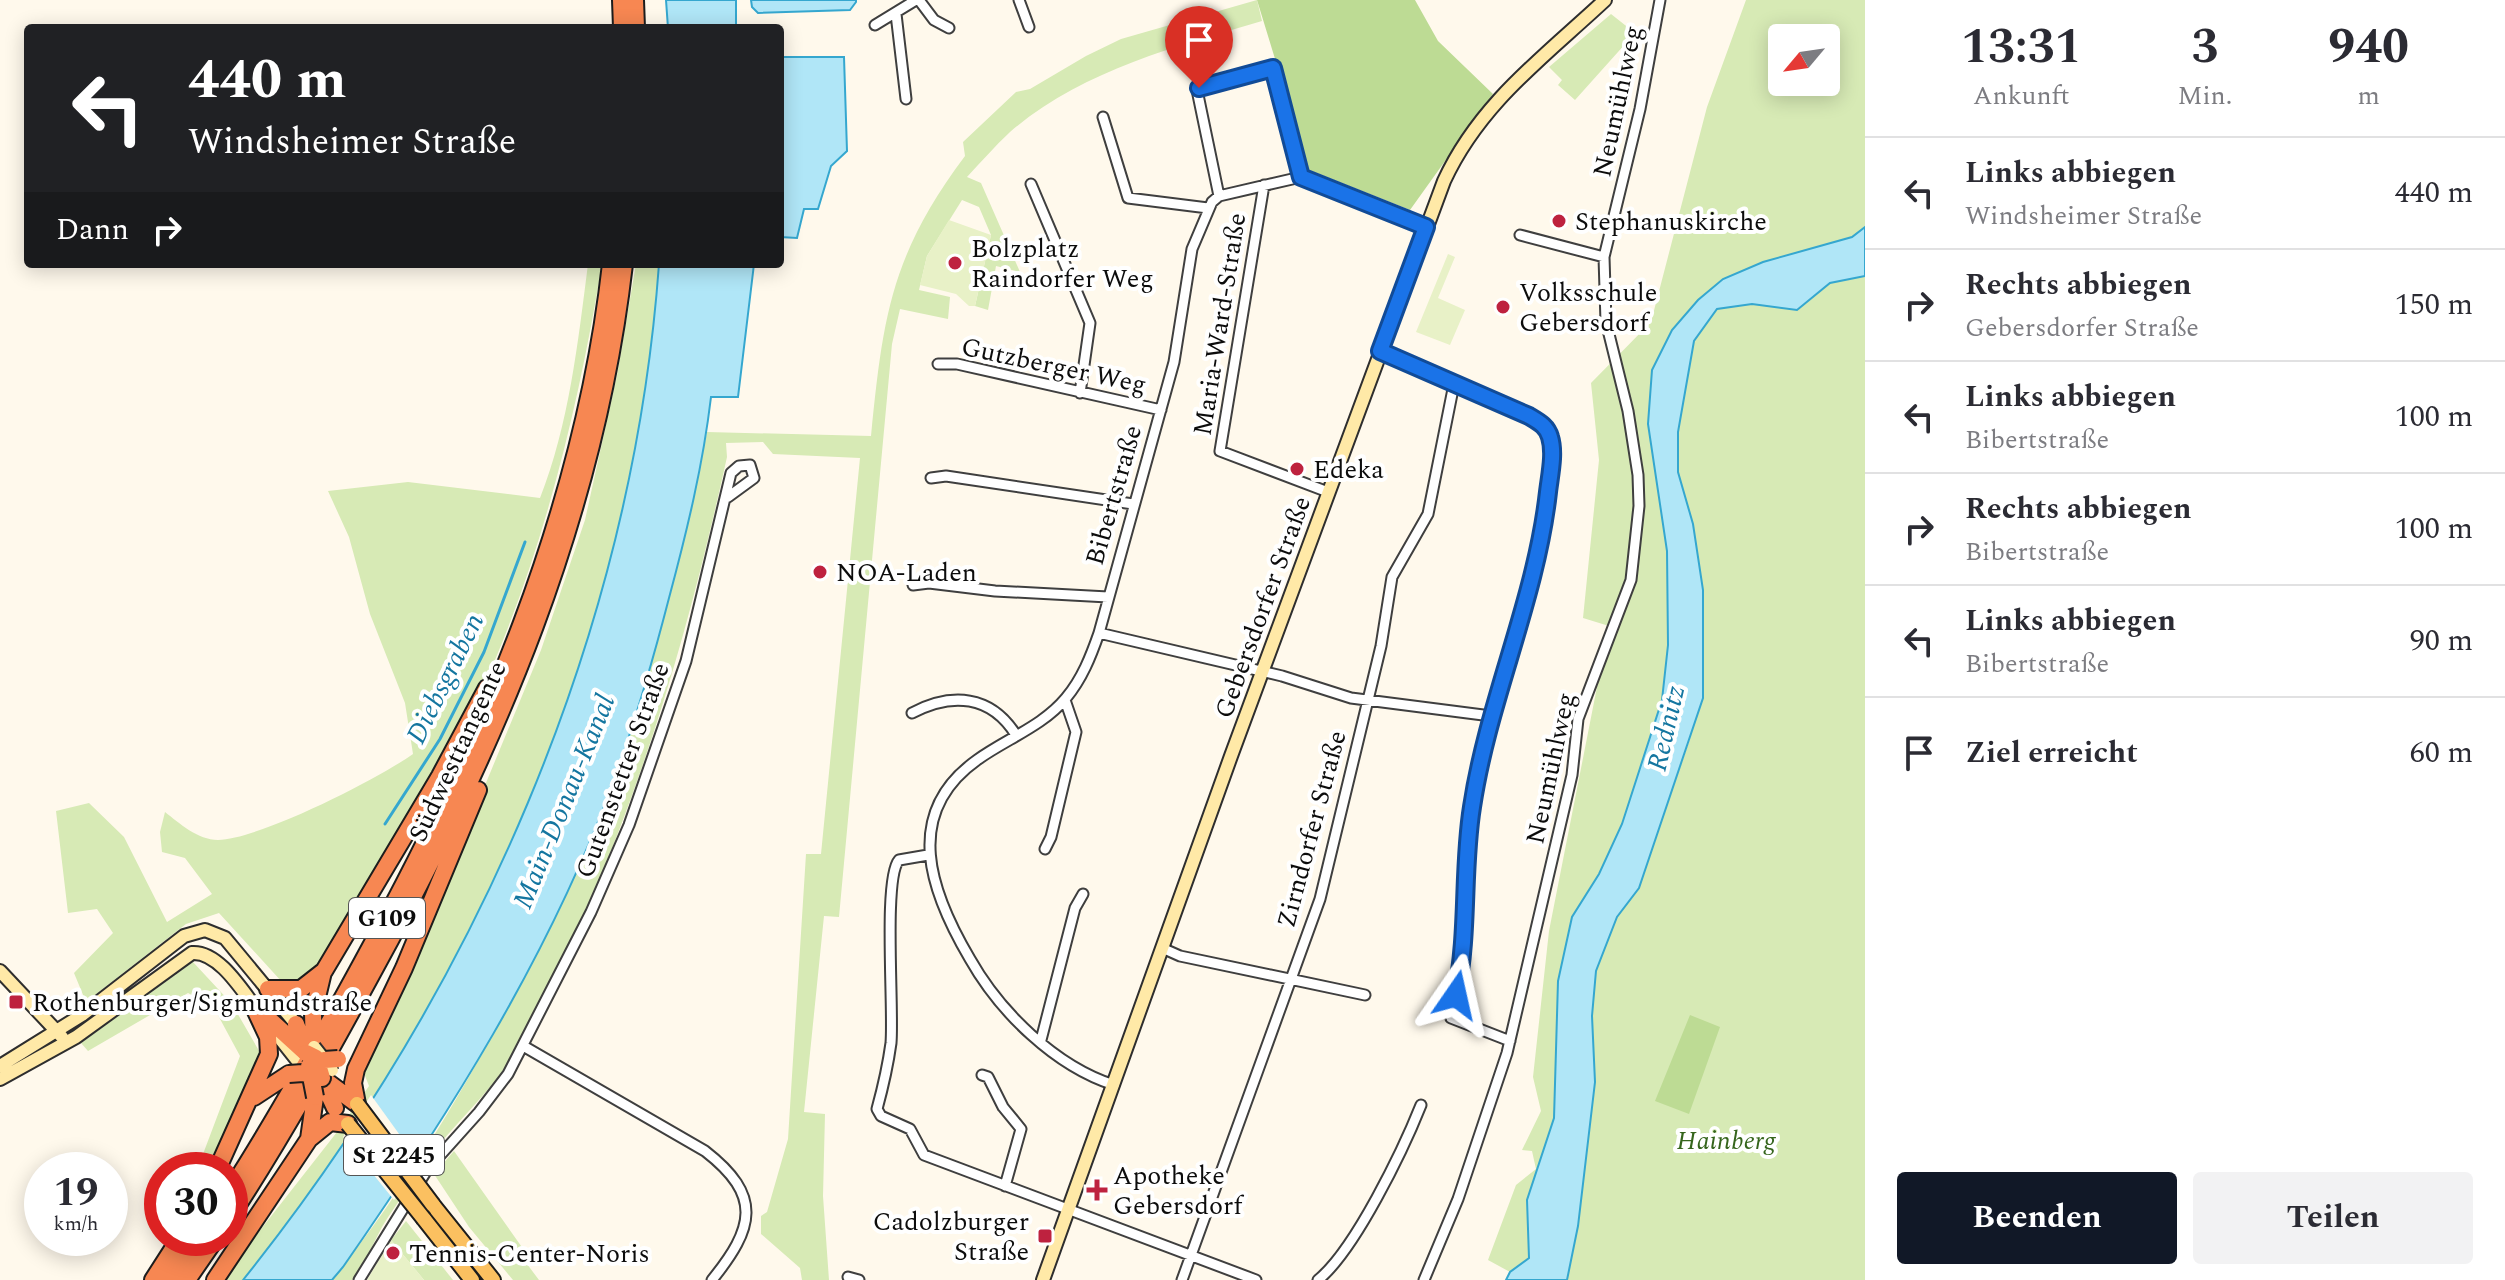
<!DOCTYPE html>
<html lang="de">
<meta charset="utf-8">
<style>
body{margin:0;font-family:Spectral,serif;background:#f2f2f3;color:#2b2b33;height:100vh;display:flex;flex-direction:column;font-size:30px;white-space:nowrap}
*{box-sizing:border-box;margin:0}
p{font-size:26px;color:#7c7c81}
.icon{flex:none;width:44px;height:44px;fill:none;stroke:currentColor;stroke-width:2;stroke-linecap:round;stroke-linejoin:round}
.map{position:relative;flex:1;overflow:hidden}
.details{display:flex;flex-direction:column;background:#fff;width:640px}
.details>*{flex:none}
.top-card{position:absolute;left:24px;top:24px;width:760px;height:244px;border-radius:8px;box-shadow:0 4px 20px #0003;background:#202124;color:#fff;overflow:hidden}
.needle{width:52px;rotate:241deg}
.buttons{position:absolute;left:1768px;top:24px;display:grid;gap:16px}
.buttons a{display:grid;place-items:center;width:72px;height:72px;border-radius:8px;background:#fff;box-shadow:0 4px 20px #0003;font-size:40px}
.speed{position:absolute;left:24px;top:1152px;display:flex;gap:16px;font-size:40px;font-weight:700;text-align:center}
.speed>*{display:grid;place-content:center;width:104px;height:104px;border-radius:50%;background:#fff;box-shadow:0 4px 20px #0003;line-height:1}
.speed small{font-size:20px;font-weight:400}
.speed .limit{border:12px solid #d22;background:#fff;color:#111}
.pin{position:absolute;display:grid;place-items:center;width:68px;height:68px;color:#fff;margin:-82px -34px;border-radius:50% 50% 50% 0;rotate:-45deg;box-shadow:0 0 8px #0007}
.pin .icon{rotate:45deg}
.me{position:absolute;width:88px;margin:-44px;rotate:11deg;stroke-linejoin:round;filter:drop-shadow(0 0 6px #0008)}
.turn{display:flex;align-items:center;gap:28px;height:168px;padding:0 32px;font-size:36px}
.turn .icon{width:104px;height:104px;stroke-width:2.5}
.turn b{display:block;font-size:56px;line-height:68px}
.then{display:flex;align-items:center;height:76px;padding:0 32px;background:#0003;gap:16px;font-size:30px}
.eta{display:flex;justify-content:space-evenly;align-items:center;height:136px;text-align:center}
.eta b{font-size:48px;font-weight:700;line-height:56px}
.cta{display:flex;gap:16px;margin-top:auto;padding:16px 32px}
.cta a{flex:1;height:92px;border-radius:8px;background:#111827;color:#fff;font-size:32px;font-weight:700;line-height:92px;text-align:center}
.cta a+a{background:#f2f2f3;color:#2b2b33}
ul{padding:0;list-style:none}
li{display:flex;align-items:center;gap:24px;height:112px;padding:0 32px;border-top:2px solid #e1e1e2}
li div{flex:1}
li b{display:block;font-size:30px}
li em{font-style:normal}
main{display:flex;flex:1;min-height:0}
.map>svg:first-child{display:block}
.green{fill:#d7eab5;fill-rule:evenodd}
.forest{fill:#bddb94}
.pitch{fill:#e8f1c7}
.water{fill:#b0e6f7;stroke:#35a7cf;stroke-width:2}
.pier{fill:#fff9ec}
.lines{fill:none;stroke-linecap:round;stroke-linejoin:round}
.stream{stroke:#35a7cf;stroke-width:3}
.street-casing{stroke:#3f3f3f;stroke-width:13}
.secondary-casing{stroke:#2e2e2e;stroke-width:16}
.primary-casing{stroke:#1d1d1d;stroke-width:18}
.highway-casing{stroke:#1d1d1d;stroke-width:20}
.street{stroke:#fff;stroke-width:9}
.secondary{stroke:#ffe9a7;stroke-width:12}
.primary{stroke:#fbc060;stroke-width:14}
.highway{stroke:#f78752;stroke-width:16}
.secondary-bridge-casing{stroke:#2e2e2e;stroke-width:16;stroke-linecap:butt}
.primary-bridge-casing{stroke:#1d1d1d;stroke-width:18;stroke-linecap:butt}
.highway-bridge-casing{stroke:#1d1d1d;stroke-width:20;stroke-linecap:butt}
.secondary-bridge{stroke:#ffe9a7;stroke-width:12}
.primary-bridge{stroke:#fbc060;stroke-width:14}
.highway-bridge{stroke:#f78752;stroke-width:16}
.route-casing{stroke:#114b97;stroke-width:20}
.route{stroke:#1a73e8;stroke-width:14}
.poi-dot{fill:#be223f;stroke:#fff;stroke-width:3}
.labels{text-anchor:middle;stroke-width:8;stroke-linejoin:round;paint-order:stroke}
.shield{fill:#fff;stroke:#555;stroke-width:2}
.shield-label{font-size:24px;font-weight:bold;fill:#0c0c0c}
.street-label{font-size:26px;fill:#0c0c0c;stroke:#fff}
.poi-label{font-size:26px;fill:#0c0c0c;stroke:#fff;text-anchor:start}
.park-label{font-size:26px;font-style:italic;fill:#35651c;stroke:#fff}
.water-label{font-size:28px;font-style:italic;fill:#1476a0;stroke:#fff}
</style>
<main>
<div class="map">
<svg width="1865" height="1280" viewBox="0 0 1865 1280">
<rect width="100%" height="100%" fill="#fff9ec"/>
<path class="green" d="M1257,0L1262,21C1174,47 1081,71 1010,132C995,146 981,162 967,177L981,183L1020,272L996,266L988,310L975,306L991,235L979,207L962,200L927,256L919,290L950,297L948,319L900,309L892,344L839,917L824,916L804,1112L825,1114L823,1196L829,1280H802L800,1268L761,1234V1216L767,1212L788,1139L806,854H821L860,458L773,454L763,442L726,443L727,457C682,662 621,865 517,1049C493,1092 454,1122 426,1162C412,1184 395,1205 382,1227C372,1246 365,1263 352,1280H332C415,1177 483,1059 541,941C567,890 594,836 613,782C654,668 684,550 707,432L871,436C883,316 891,255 965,156L963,142L1016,92L1030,89L1086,56L1121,39Z
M1746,0H1865V227L1852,237L1763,262L1723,279L1648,424L1667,551L1668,645L1662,700L1622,824L1599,874L1572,918L1556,1061L1554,1118L1527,1200L1529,1258L1510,1272L1488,1260L1516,1185L1536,1169L1532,1151L1522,1150L1541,1111L1533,1077L1549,931L1609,626L1583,618L1599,460L1591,383L1651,322L1707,107ZM1782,38H1826V82H1782Z
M1611,14L1635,33L1575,100L1558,85L1562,80L1549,67Z
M588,264H602C577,415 541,562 477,701L320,966L301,981L282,982L219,913L186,924L86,1002L74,973L113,933L97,909L68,913L56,811L89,803L124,837L167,922L212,894L185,858L162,852L160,832L165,812C179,823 198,840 218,840C260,839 378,779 413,754L405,703L370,614L349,537L328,491L408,482L540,498C569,425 578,342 588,264Z
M636,264H659C632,636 475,990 243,1280H221L337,1132L369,1086L362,1068L423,935L541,650L585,520L617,375Z
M1865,266V1280H1561L1596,971L1617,917L1653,845L1690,739L1700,570L1693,524L1678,472L1673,405L1694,341L1717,309Z
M193,962L232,1004L262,1056L211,1170H197L240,1056L213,1006L188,993L88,1051L81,1043Z
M454,1151L531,1260L527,1264L539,1280H513L469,1227L434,1174Z
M406,1221L453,1280H424L391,1240Z"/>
<path class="forest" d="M1257,0H1415L1438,41L1493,94L1410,210L1309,170Z
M1690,1015L1720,1027L1689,1114L1655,1101Z"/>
<path class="pitch" d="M949,220L991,235L975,306H969L956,294L920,285L927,256Z
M1448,254L1455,257L1438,298L1465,310L1450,345L1416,332Z
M391,1240L424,1280H367Z"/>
<path class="water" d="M666,0H736V28H668Z
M751,0H856V2L850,10L758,13L752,7Z
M780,57H844L847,151L831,166L818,209H804L797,238L780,237Z
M1865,227V276L1830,283L1797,310L1752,304L1717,309L1694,341L1678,432V472L1693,524L1703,590V698L1639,888L1617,917L1596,971L1592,1016L1595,1082L1578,1226L1567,1280H1506L1510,1272L1529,1258L1527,1200L1554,1118L1558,981L1572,917L1599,874L1622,824L1662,700L1668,645L1667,551L1648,424L1652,370L1672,330L1698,300L1723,279L1763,262L1852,237Z
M659,264H754L738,397H711C703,465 687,531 669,598C653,660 635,722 613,783C549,957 448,1116 343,1267L332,1280H243C475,990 632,636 659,264Z"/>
<path class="pier" d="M371,1095L420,1163L394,1200L343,1137Z"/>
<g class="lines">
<path class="stream" d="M385,824L440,739L484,652L525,542"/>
<defs>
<path id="street" d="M919,0L934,20L949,28
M1019,0L1029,27
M896,14L906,99
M875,25L916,0
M1103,117L1128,198L1208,208
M1031,184L1090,323L1080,393
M1264,185L1220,451L1328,492
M1219,196L1197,90L1273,68L1301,177
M1426,227L1301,177L1219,196L1212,202L1192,249L1174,362L1099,633L1282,676L1351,698L1491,716
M1520,235L1604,257
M1380,351L1529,416L1543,424L1551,443L1546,509L1519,628L1491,716L1476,783L1468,841L1465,947L1451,1018L1510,1041
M938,364H957L1161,410
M931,478L946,476L1133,504
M913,585L929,583L995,591L1108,597
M1099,633C1091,656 1082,679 1066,698C1043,726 1006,739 977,760C901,814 931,893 970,959C1000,1012 1055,1066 1114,1085
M912,713C952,692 991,695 1016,735
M1045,849L1051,837L1076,732L1065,700
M928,855L899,860C883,878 894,1009 891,1043C888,1065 883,1087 877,1109L881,1116L910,1129L924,1155L1256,1280
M1162,948L1180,956L1365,995
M1041,1040L1075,908L1083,894
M525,1047L705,1151C763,1196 754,1228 712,1280
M982,1075L988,1077L1003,1107L1021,1129L1005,1186
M848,1277L859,1280
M359,1280L427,1170L479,1112L508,1074L591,912L629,825L686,661L731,473L739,466L750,465L754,478L728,497
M1182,1280L1320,899L1381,646L1392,577L1428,514L1454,384
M1318,1280C1355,1250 1403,1150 1421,1105
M1424,1280L1458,1199L1507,1053L1572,775L1578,719L1631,580L1639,506L1638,475L1628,411L1606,322L1604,257L1640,109L1660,0"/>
<path id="secondary" d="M0,971L62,1037
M274,1031L297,1060
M0,1066L82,1015L184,936L205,930L225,938L301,1030
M0,1079L76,1037L192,953C219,951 243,992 258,1011
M1043,1280L1231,756L1444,181C1480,103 1544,57 1605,0"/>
<path id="primary" d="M433,1205L493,1280
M424,1219L472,1280"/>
<path id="highway" d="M621,0L622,28
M635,0L636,28
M268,989H301L324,971L440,776L487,688
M260,1011L306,1053
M296,1024L306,1052
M314,1047L313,1014L323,972
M322,1078L357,1104
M322,1080L335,1108
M254,1097L289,1074
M357,1104L353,1083L356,1069L404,968L478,790
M309,1139L315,1097
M217,1170L269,1054L268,1037L253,1005
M230,1191C278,1116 321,1038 363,961C483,742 583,514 611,264
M230,1217C283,1136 330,1051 376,966C497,745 595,517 624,264
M153,1280L180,1238
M170,1280L200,1238
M187,1280L216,1238
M215,1280L309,1139L330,1122L348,1124"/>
</defs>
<use href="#street" class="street-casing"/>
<use href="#secondary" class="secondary-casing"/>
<use href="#primary" class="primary-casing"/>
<use href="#highway" class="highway-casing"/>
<use href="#street" class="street"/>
<use href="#secondary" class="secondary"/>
<use href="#primary" class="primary"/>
<use href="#highway" class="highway"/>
<defs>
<path id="secondary-bridge" d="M314,1047L332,1070"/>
<path id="primary-bridge" d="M357,1104L433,1205
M348,1124L424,1219"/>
<path id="highway-bridge" d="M324,1060L338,1059
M309,1066L315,1097
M289,1074L303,1073L322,1078L316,1058L306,1053"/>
</defs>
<use href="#secondary-bridge" class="secondary-bridge-casing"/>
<use href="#primary-bridge" class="primary-bridge-casing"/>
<use href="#highway-bridge" class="highway-bridge-casing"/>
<use href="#secondary-bridge" class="secondary-bridge"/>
<use href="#primary-bridge" class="primary-bridge"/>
<use href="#highway-bridge" class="highway-bridge"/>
</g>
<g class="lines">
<defs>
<path id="route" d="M1199,88L1273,68L1301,177L1426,227L1380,351L1529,416C1539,422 1547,426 1550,437C1555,453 1550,475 1548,492C1536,600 1488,700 1472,807C1462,869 1469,932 1456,995"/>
</defs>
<use href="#route" class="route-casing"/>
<use href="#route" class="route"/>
</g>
<g class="poi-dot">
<circle cx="1559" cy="221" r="8"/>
<circle cx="955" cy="263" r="8"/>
<circle cx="1503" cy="307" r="8"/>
<circle cx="1297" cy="469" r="8"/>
<circle cx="820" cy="572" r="8"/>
<rect x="8" y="994" width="16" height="16" rx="4"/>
<path d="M1093 1178h8v8h8v8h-8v8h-8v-8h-8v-8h8z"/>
<rect x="1037" y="1228" width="16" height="16" rx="4"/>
<circle cx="393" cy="1253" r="8"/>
</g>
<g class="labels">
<g class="shield">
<rect x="349" y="898" width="76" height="40" rx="6"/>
<rect x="344" y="1135" width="100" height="40" rx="6"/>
</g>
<g class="shield-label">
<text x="387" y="926">G109</text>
<text x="394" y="1163">St 2245</text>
</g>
<g class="street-label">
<text transform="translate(1617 101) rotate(-78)" y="9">Neumühlweg</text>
<text transform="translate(1219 324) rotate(-81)" y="9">Maria-Ward-Straße</text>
<text transform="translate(1054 365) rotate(12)" y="9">Gutzberger Weg</text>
<text transform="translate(1113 495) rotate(-74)" y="9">Bibertstraße</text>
<text transform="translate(1262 607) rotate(-70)" y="9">Gebersdorfer Straße</text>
<text transform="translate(457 751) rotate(-65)" y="9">Südwesttangente</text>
<text transform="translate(1550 768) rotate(-78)" y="9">Neumühlweg</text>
<text transform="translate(622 770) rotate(-70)" y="9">Gutenstetter Straße</text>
<text transform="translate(1311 829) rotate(-75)" y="9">Zirndorfer Straße</text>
</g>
<g class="poi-label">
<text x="1575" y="230">Stephanuskirche</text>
<text x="971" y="257">Bolzplatz<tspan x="971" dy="30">Raindorfer Weg</tspan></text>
<text x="1519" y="301">Volksschule<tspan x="1519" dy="30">Gebersdorf</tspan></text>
<text x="1313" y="478">Edeka</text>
<text x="836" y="581">NOA-Laden</text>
<text x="32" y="1011">Rothenburger/Sigmundstraße</text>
<text x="1113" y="1184">Apotheke<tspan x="1113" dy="30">Gebersdorf</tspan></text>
<text x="1029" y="1230" text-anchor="end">Cadolzburger<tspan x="1029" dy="30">Straße</tspan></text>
<text x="409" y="1262">Tennis-Center-Noris</text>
</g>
<g class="park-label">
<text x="1726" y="1149">Hainberg</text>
</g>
<g class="water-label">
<text transform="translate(444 678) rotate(-64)" y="10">Diebsgraben</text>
<text transform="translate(1665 728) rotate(-77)" y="10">Rednitz</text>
<text transform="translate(563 801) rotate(-68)" y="10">Main-Donau-Kanal</text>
</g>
</g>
</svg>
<div class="buttons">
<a><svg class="needle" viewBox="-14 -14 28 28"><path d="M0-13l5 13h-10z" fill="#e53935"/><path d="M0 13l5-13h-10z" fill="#7c7c81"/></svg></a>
</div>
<div class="speed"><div>19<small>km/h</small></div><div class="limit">30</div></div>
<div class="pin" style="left:1199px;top:88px;background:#d93025"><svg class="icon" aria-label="arrive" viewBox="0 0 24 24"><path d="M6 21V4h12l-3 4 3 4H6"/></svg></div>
<svg class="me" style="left:1456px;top:995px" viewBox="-20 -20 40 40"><path d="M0-17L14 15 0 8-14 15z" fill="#1a73e8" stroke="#fff" stroke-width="4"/></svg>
<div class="top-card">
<div class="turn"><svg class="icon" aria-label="left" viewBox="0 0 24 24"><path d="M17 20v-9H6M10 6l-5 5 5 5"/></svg><div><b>440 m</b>Windsheimer Straße</div></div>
<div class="then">Dann<svg class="icon" aria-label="right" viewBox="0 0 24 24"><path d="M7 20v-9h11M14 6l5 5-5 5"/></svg></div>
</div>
</div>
<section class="details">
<div class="eta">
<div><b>13:31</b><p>Ankunft</p></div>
<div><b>3</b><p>Min.</p></div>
<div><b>940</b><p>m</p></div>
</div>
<ul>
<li><svg class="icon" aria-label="left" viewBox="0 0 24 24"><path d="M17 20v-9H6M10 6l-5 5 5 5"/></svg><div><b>Links abbiegen</b><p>Windsheimer Straße</p></div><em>440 m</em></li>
<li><svg class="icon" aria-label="right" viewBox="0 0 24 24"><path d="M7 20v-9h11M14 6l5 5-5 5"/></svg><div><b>Rechts abbiegen</b><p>Gebersdorfer Straße</p></div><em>150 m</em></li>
<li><svg class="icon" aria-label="left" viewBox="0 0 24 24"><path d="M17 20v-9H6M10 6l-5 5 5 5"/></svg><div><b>Links abbiegen</b><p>Bibertstraße</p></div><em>100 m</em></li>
<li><svg class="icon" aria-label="right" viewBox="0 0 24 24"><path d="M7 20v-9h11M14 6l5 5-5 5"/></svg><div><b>Rechts abbiegen</b><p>Bibertstraße</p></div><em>100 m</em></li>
<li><svg class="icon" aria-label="left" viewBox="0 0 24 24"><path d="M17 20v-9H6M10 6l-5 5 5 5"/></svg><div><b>Links abbiegen</b><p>Bibertstraße</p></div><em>90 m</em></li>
<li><svg class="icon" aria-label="arrive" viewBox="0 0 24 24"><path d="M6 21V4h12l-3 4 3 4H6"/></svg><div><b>Ziel erreicht</b></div><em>60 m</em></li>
</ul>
<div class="cta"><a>Beenden</a><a>Teilen</a></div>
</section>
</main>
